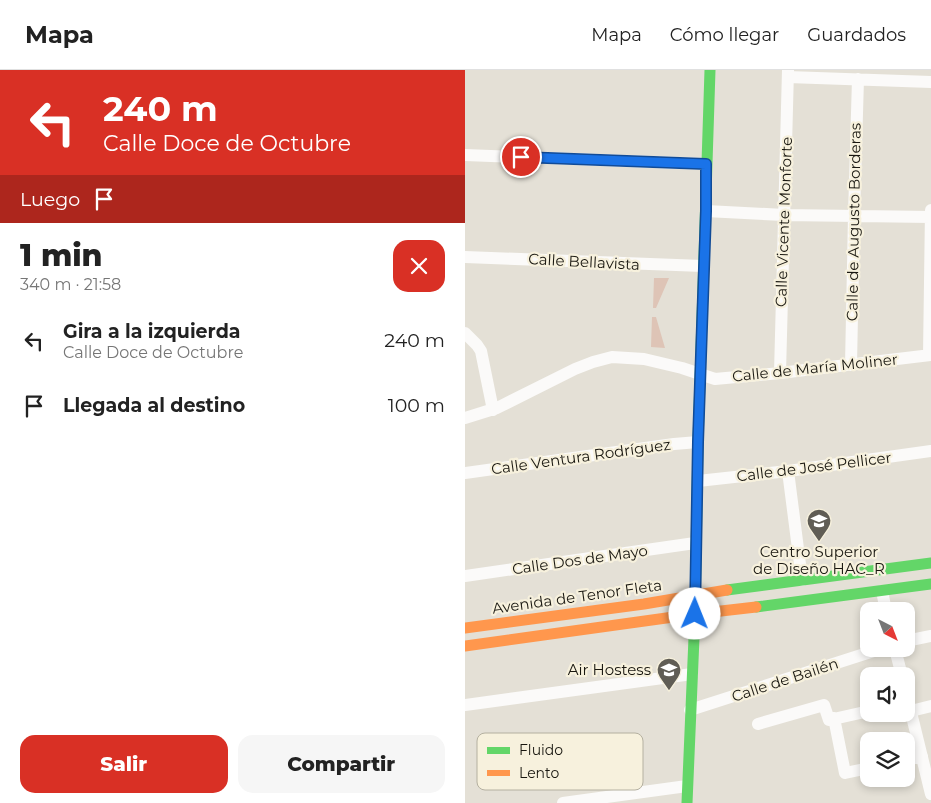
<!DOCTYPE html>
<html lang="es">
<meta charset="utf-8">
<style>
body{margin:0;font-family:Montserrat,sans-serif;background:#f6f6f6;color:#222;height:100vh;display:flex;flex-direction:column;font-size:19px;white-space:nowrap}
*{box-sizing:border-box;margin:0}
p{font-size:16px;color:#767676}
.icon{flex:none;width:28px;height:28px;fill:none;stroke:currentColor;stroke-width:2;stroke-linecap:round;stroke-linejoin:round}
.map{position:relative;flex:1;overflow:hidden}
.side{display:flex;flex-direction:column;background:#fff;width:465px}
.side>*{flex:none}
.guide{background:#d93025;color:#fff;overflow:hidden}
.needle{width:32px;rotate:138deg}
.controls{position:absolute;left:395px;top:532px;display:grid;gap:10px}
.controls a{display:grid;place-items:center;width:55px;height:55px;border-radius:10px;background:#fff;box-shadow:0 2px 8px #0003;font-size:25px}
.pin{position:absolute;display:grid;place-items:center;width:42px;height:42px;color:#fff;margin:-21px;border:2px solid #fff;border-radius:50%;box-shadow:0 1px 5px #0007}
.me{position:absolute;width:55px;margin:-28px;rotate:1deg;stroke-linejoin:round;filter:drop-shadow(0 0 4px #0008)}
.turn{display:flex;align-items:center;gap:18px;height:105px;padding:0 20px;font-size:22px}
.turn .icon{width:65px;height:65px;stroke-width:2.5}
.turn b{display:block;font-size:35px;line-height:42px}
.then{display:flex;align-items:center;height:48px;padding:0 20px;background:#0003;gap:10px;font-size:19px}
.round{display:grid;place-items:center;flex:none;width:52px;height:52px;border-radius:15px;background:#f6f6f6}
.headline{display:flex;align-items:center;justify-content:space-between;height:85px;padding:0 20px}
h1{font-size:30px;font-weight:800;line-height:38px}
.button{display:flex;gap:10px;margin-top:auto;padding:10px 20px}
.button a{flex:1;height:58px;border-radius:15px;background:#d93025;color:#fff;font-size:20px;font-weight:800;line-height:58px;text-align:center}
.button a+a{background:#f6f6f6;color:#222}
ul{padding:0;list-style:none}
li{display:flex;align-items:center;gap:15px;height:65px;padding:0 20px}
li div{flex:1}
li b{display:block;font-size:19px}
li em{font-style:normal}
header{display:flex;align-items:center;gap:30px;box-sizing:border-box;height:70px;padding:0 25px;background:#fff;border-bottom:1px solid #e0e0e0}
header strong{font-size:24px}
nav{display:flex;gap:28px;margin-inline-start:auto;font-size:18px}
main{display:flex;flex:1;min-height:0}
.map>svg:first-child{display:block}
.green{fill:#dec4b6}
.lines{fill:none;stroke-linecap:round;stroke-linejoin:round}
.street{stroke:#fbfaf9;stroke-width:12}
.fast{stroke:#63d668;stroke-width:11}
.slow{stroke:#ff974d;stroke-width:11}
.route-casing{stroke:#114b97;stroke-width:12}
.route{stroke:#1a73e8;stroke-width:9}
.labels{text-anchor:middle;stroke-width:4.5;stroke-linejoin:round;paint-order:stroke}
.street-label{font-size:15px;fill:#191710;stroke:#f7f1dd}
.poi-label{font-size:15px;fill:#191710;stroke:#f7f1dd}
.key{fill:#f7f1dd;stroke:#b4b0a0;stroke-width:1}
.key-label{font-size:14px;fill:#191710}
</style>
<header>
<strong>Mapa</strong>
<nav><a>Mapa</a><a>Cómo llegar</a><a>Guardados</a></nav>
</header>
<main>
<section class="side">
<div class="guide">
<div class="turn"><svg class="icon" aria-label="left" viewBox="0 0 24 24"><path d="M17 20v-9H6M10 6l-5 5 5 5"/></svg><div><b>240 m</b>Calle Doce de Octubre</div></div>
<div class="then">Luego<svg class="icon" aria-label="arrive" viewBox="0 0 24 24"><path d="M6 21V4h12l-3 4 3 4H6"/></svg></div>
</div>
<div class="headline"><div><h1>1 min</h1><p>340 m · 21:58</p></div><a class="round" style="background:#d93025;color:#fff"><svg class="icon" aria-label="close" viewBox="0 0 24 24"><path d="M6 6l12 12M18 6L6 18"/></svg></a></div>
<ul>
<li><svg class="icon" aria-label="left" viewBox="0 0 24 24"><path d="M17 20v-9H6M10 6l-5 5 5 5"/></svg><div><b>Gira a la izquierda</b><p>Calle Doce de Octubre</p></div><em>240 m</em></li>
<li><svg class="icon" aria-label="arrive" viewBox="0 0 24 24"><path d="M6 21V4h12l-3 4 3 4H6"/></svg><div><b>Llegada al destino</b></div><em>100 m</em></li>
</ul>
<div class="button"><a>Salir</a><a>Compartir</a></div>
</section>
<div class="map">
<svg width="466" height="733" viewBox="0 0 466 733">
<rect width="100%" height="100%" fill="#e4e0d6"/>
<path class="green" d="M189,208H204L191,238H188Z
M187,247H191L200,278L186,277Z"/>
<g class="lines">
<path class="street" d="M323,7L466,12
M0,85L241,94
M241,141L319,145L466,147
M0,187L238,196
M0,263L12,275L16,281L28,340
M464,285L466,140
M386,295L389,146L393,9
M315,303L323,0
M0,348L32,338L110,299L128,292L147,287L179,289L217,298L250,309L315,303L466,285
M323,401L337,510
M0,403L209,374L233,372
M233,411L323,401L466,381
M0,506L230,473
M417,521L421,541
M441,571L466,566
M430,579L437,606
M441,622L466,724
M0,635L227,604
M225,640L415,579
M446,641L466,636
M369,648L380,703L404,698
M293,654L359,635L364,650L404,641
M441,689L457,686
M98,733L222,716"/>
<path class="fast" d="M262,520L466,493
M291,537L466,514
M222,733L230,544L233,372L245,0"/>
<path class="slow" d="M0,558L179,534L262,520
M0,576L230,544L291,537"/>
</g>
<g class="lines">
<defs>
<path id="route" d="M56,87L241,94V141L233,372L230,544"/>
</defs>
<use href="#route" class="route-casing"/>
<use href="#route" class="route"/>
</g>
<defs>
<symbol id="university-pin" viewBox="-11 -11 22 30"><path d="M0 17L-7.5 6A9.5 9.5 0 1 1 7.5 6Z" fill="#605d55" stroke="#f7f1dd"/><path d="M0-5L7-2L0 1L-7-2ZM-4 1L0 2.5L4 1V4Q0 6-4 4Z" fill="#fff"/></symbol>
<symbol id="school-pin" viewBox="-11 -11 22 30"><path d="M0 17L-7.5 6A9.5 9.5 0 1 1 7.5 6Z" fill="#605d55" stroke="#f7f1dd"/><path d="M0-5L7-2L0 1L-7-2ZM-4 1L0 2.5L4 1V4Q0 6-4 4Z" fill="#fff"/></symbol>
</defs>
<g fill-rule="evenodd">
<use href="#university-pin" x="340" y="437" width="28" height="38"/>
<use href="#school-pin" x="190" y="586" width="28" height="38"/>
</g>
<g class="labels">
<g class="street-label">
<text transform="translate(319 152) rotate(-88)" y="5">Calle Vicente Monforte</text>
<text transform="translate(389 152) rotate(-89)" y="5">Calle de Augusto Borderas</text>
<text transform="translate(119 192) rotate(3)" y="5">Calle Bellavista</text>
<text transform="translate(350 298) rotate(-6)" y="5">Calle de María Moliner</text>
<text transform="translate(116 387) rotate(-8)" y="5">Calle Ventura Rodríguez</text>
<text transform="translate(349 397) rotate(-7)" y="5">Calle de José Pellicer</text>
<text transform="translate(115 490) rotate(-8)" y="5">Calle Dos de Mayo</text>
<text transform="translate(112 527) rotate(-8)" y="5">Avenida de Tenor Fleta</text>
<text transform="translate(320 610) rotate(-18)" y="5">Calle de Bailén</text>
</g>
<g class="poi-label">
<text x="354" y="487">Centro Superior<tspan x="354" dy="17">de Diseño HAC_R</tspan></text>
<text x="186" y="605" text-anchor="end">Air Hostess</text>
</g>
</g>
<rect x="12" y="663" width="166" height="57" rx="8" class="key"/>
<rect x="22" y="677" width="23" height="7" fill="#63d668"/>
<rect x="22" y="700" width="23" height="6" fill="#ff974d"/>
<g class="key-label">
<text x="54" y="685">Fluido</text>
<text x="54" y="708">Lento</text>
</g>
</svg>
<div class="controls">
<a><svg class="needle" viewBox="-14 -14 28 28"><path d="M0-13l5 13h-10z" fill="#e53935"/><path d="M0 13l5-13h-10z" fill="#767676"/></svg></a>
<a><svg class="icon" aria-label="sound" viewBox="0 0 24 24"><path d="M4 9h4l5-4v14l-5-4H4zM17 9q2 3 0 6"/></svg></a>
<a><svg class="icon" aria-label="layers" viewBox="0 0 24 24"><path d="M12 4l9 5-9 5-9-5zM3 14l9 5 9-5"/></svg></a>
</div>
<div class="pin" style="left:56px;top:87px;background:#d93025"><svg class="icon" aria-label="arrive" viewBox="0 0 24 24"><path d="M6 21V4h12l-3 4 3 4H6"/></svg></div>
<svg class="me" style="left:230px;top:544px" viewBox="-20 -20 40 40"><circle r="19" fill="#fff"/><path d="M0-13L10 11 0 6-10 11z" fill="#1a73e8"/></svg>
</div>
</main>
